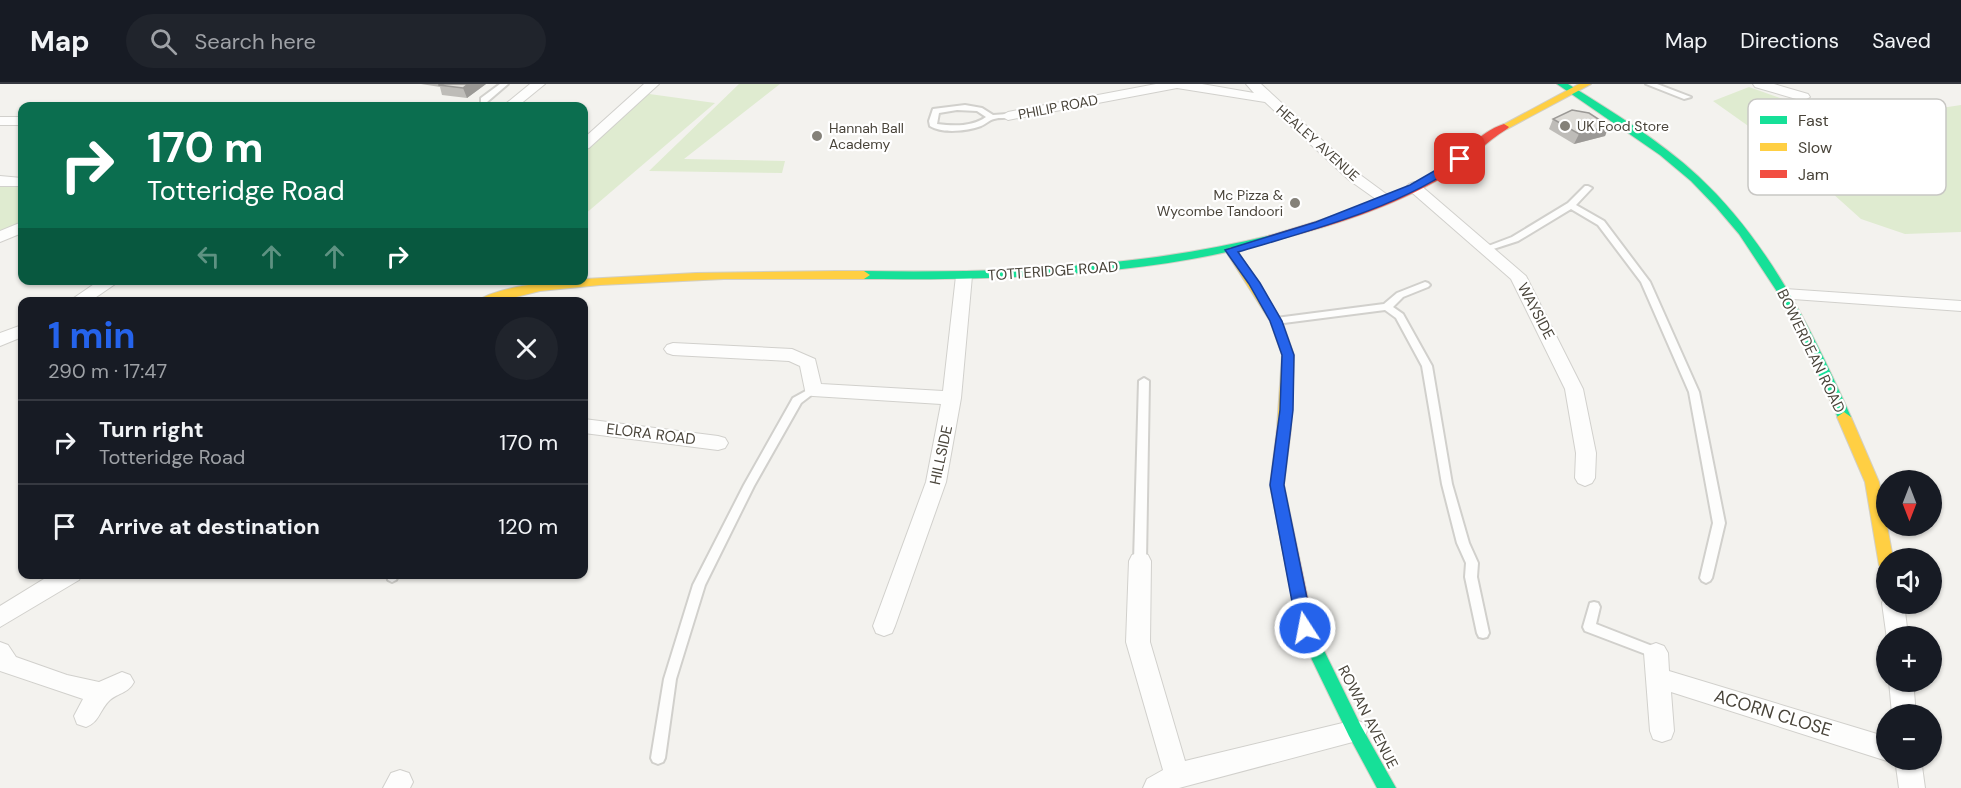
<!DOCTYPE html>
<meta charset="utf-8">
<style>
body{margin:0;font-family:"DM Sans",sans-serif;background:#20242c;color:#f1f3f6;height:100vh;display:flex;flex-direction:column;font-size:22px;white-space:nowrap}
*{box-sizing:border-box;margin:0}
p{font-size:20px;color:#9ea1a6}
.icon{flex:none;width:33px;height:33px;fill:none;stroke:currentColor;stroke-width:2;stroke-linecap:round;stroke-linejoin:round}
.map{position:relative;flex:1;overflow:hidden}
.drawer{position:absolute;left:18px;top:213px;width:570px;height:282px;display:flex;flex-direction:column;background:#171b24;border-radius:12px;box-shadow:0 2px 4px #0004}
.drawer>*{flex:none}
.hud{position:absolute;left:18px;top:18px;width:570px;height:183px;border-radius:12px;box-shadow:0 2px 4px #0004;background:#0b6e4f;color:#fff;overflow:hidden}
.needle{width:39px;rotate:180deg}
.buttons{position:absolute;left:1876px;top:386px;display:grid;gap:12px}
.buttons a{display:grid;place-items:center;width:66px;height:66px;border-radius:50%;background:#171b24;box-shadow:0 2px 4px #0004;font-size:30px}
.pin{position:absolute;display:grid;place-items:center;width:51px;height:51px;color:#fff;margin:-26px;border-radius:12px;box-shadow:0 3px 9px #0006}
.me{position:absolute;width:66px;margin:-33px;rotate:349deg;stroke-linejoin:round;filter:drop-shadow(0 0 4px #0008)}
.turn{display:flex;align-items:center;gap:21px;height:126px;padding:0 30px;font-size:27px}
.turn .icon{width:78px;height:78px;stroke-width:2.5}
.turn b{display:block;font-size:42px;line-height:51px}
.lanes{display:flex;align-items:center;height:57px;padding:0 30px;background:#0003;justify-content:center;gap:30px;direction:ltr}
.lanes .off{opacity:.35}
.round{display:grid;place-items:center;flex:none;width:63px;height:63px;border-radius:32px;background:#20242c}
.overview{display:flex;align-items:center;justify-content:space-between;height:102px;padding:0 30px}
h1{font-size:36px;font-weight:700;line-height:45px;color:#2563eb}
ul{padding:0;list-style:none}
li{display:flex;align-items:center;gap:18px;height:84px;padding:0 30px;border-top:2px solid #363941}
li div{flex:1}
li b{display:block;font-size:22px}
li em{font-style:normal}
header{display:flex;align-items:center;gap:36px;box-sizing:border-box;height:84px;padding:0 30px;background:#171b24;border-bottom:2px solid #363941}
header strong{font-size:28px}
nav{display:flex;gap:33px;margin-inline-start:auto;font-size:21px}
.search{width:420px;height:54px;background:#20242c;display:flex;align-items:center;gap:15px;box-sizing:border-box;padding:0 21px;border-radius:33px;color:#9ea1a6;font-size:22px}
.map>svg:first-child{display:block}
.green{fill:#dfebd0}
.lines{fill:none;stroke-linecap:round;stroke-linejoin:round}
.lane-casing{stroke:#d1d0cc;stroke-width:4}
.street-casing{stroke:#d1d0cc;stroke-width:2}
.fast-casing{stroke:#d2cfc5;stroke-width:2}
.slow-casing{stroke:#d2cfc5;stroke-width:2}
.jam-casing{stroke:#d2cfc5;stroke-width:2}
.lane{fill:#fdfdfc;fill-rule:evenodd}
.street{fill:#fdfdfc;fill-rule:evenodd}
.fast{fill:#16e098;fill-rule:evenodd}
.slow{fill:#ffcf43;fill-rule:evenodd}
.jam{fill:#f24e42;fill-rule:evenodd}
.wall{fill:#bebcb8}
.shaded-wall{fill:#9b9996}
.building{fill:#dddbd6;stroke:#9b9996;stroke-width:1.5}
.route{fill:#2563eb;stroke:#184099;stroke-width:1.5}
.poi-dot{fill:#848179;stroke:#fff;stroke-width:2}
.labels{text-anchor:middle;stroke-width:4.5;stroke-linejoin:round;paint-order:stroke}
.far-street-label{font-size:14px;fill:#49443a;stroke:#fff}
.far-poi-label{font-size:14px;fill:#49443a;stroke:#fff;text-anchor:start}
.street-label{font-size:15px;fill:#49443a;stroke:#fff}
.near-street-label{font-size:18px;fill:#49443a;stroke:#fff}
.key{fill:#fff;stroke:#c8c7c4;stroke-width:1.5}
.key-label{font-size:16px;fill:#49443a}
</style>
<header>
<strong>Map</strong>
<div class="search"><svg class="icon" aria-label="search" viewBox="0 0 24 24"><circle cx="10" cy="10" r="6"/><path d="M15 15l6 6"/></svg>Search here</div>
<nav><a>Map</a><a>Directions</a><a>Saved</a></nav>
</header>
<div class="map">
<svg width="1961" height="704" viewBox="0 0 1961 704">
<rect width="100%" height="100%" fill="#f3f2ee"/>
<path class="green" d="M739,0H780L684,75L785,77L782,89L649,87Z
M1749,3L1848,38L1961,21V148L1905,150L1861,135L1792,73L1713,17Z
M642,9L715,19L584,131V67Z
M0,102H22V138L0,152Z"/>
<g class="lines">
<defs>
<path id="lane" d="M500,0H508L487,18H481V14Z
M1646,0H1657L1691,13L1684,15Z
M965,21L982,24L993,31L1008,30L1012,32C1006,35 1000,33 994,35C989,36 986,40 981,42C967,47 943,50 930,42L929,37L933,25ZM957,26L977,27L986,33C972,43 954,42 937,40L939,29Z
M1585,102H1588L1592,104L1576,121L1604,137L1650,198L1699,308L1725,439L1712,494L1710,497L1706,499L1702,497L1700,494L1713,439L1689,308L1641,198L1598,141L1571,125L1518,157L1487,167L1483,164L1512,153L1568,119Z
M1425,198L1428,199L1430,201L1428,203L1403,213L1393,223L1403,230L1432,282L1452,400L1469,459L1478,479L1477,493L1489,549L1487,553L1483,554L1479,553L1477,549L1465,493L1466,479L1457,459L1442,400L1422,282L1396,234L1385,226L1276,240L1271,237L1276,234L1384,220L1397,209Z
M1144,294L1149,297L1146,477L1144,480L1140,482L1136,480L1134,477L1139,297Z
M813,303L818,306L801,319L754,402L705,501L676,595L665,674L663,678L658,680L653,678L651,674L664,595L693,501L744,401L793,314Z
M387,490H399L396,496L392,498L388,496Z
M1594,518L1598,519L1600,523L1596,540L1660,565L1662,569L1660,573L1656,574L1585,547L1583,543L1590,519Z"/>
<path id="street" d="M530,0H545L518,22H503Z
M644,0H659L589,64L584,65V54Z
M1156,0H1202L1254,9L1246,0H1261L1359,90L1393,115L1385,120L1380,118L1349,96L1265,18L1177,4L1008,36L1001,32L1008,28Z
M1753,0H1774L1808,10L1810,13L1803,17L1755,3Z
M0,33H22V41H0Z
M0,92L22,94V102H0Z
M1414,98L1419,100L1526,192L1583,305L1596,369L1595,394L1592,399L1585,402L1578,399L1575,394L1576,369L1565,305L1511,195L1409,106L1406,103L1409,100Z
M22,138V149L0,158V147Z
M964,187L970,188L972,192L961,314L946,398L895,542L892,549L884,552L876,549L873,542L926,398L941,320L813,312L806,311L800,282L789,277L673,271L667,269L664,265L667,261L673,259L792,265L815,275L821,300L943,307L956,192L958,188Z
M100,196H121L89,218H68Z
M1785,205L1961,217V227L1779,214L1776,210L1779,206Z
M22,241V253L0,262V249Z
M584,335L718,352L725,354L728,359L725,364L718,366L584,349Z
M1140,468L1148,471L1151,477L1150,558L1185,677L1355,636L1364,639L1367,647L1364,655L1179,704H1143L1147,695L1163,686L1126,558L1129,477L1132,471Z
M52,490H82L79,496L0,543V522Z
M1885,512H1887V519H1904L1908,552H1887V555L1882,519Z
M0,558L8,561L16,573L67,591L99,598L122,588L130,591L134,598C128,610 116,609 108,618C99,628 99,638 86,643L77,640L74,632L83,615L0,587Z
M1656,559L1664,562L1668,569L1669,587L1887,653V675H1891L1887,677L1671,608L1674,647L1671,655L1662,658L1653,655L1650,647L1644,569L1648,562Z
M1889,597H1913L1916,630H1892Z
M1895,675H1921L1925,704H1899Z
M400,686L409,689L413,698L410,704H383L391,689Z"/>
<path id="fast" d="M1557,0H1568C1613,28 1659,56 1698,92C1769,158 1812,246 1851,333L1849,336H1839L1809,269L1776,206L1739,150L1716,123L1691,97L1660,71Z
M1272,151L1276,152V156C1144,193 1000,196 864,195L858,191L864,187C1001,189 1139,184 1272,151Z
M1307,542L1313,544L1361,642L1396,704H1377L1349,652L1299,549L1301,544Z"/>
<path id="slow" d="M1579,0H1591L1507,45L1499,43Z
M1231,163L1237,166L1282,237L1294,271L1291,345L1289,348H1279L1277,345L1282,271L1270,237L1225,166Z
M836,187H864L870,191L864,195H724L600,201L540,207L496,218H476C496,202 558,196 584,196V195L696,189Z
M1844,328L1851,333L1879,398L1893,474H1887V487L1882,485L1879,481L1865,398L1837,333Z"/>
<path id="jam" d="M1504,40L1509,43L1507,45C1485,58 1467,79 1445,92C1393,123 1330,143 1272,157L1266,154L1268,152C1325,135 1385,118 1437,88C1460,75 1478,48 1504,40Z
M1284,340L1291,345L1284,401L1315,549L1313,554L1307,556L1301,554L1299,549L1270,401L1277,345Z"/>
</defs>
<use href="#lane" class="lane-casing"/>
<use href="#street" class="street-casing"/>
<use href="#fast" class="fast-casing"/>
<use href="#slow" class="slow-casing"/>
<use href="#jam" class="jam-casing"/>
<use href="#lane" class="lane"/>
<use href="#street" class="street"/>
<use href="#fast" class="fast"/>
<use href="#slow" class="slow"/>
<use href="#jam" class="jam"/>
</g>
<path class="wall" d="M421,0H486L467,14L442,11L440,3Z
M1553,35L1609,42L1605,52L1574,60L1549,45Z"/>
<path class="shaded-wall" d="M468,0H486L467,14L463,4Z
M1609,42L1605,52L1574,60L1579,50Z"/>
<path class="building" d="M439,0H468L463,4L439,1Z
M1572,26L1589,29L1609,42L1579,50L1553,35Z"/>
<path class="route" d="M1460,72L1464,73V77C1402,123 1312,146 1238,168L1260,199L1282,237L1294,271L1293,326L1284,401L1313,544L1311,549L1305,550L1299,549L1297,544L1270,401L1280,326L1282,271L1270,237L1249,200L1225,166L1316,138L1410,101Z"/>
<g class="poi-dot">
<circle cx="1565" cy="42" r="6"/>
<circle cx="817" cy="52" r="6"/>
<circle cx="1295" cy="119" r="6"/>
</g>
<g class="labels">
<g class="far-street-label">
<text transform="translate(1058 23) rotate(-11)" y="5">PHILIP ROAD</text>
<text transform="translate(1318 59) rotate(42)" y="5">HEALEY AVENUE</text>
</g>
<g class="far-poi-label">
<text x="1577" y="47">UK Food Store</text>
<text x="829" y="49">Hannah Ball<tspan x="829" dy="16">Academy</tspan></text>
<text x="1283" y="116" text-anchor="end">Mc Pizza &amp;<tspan x="1283" dy="16">Wycombe Tandoori</tspan></text>
</g>
<g class="street-label">
<text transform="translate(1053 187) rotate(-4)" y="5">TOTTERIDGE ROAD</text>
<text transform="translate(1536 227) rotate(62)" y="5">WAYSIDE</text>
<text transform="translate(1811 267) rotate(64)" y="5">BOWERDEAN ROAD</text>
<text transform="translate(651 350) rotate(7)" y="5">ELORA ROAD</text>
<text transform="translate(941 371) rotate(-78)" y="5">HILLSIDE</text>
<text transform="translate(1368 633) rotate(63)" y="5">ROWAN AVENUE</text>
</g>
<g class="near-street-label">
<text transform="translate(1773 629) rotate(17)" y="6">ACORN CLOSE</text>
</g>
</g>
<rect x="1748" y="15" width="198" height="96" rx="9" class="key"/>
<rect x="1760" y="32" width="27" height="8" fill="#16e098"/>
<rect x="1760" y="59" width="27" height="8" fill="#ffcf43"/>
<rect x="1760" y="86" width="27" height="8" fill="#f24e42"/>
<g class="key-label">
<text x="1798" y="42">Fast</text>
<text x="1798" y="69">Slow</text>
<text x="1798" y="96">Jam</text>
</g>
</svg>
<div class="buttons">
<a><svg class="needle" viewBox="-14 -14 28 28"><path d="M0-13l5 13h-10z" fill="#e53935"/><path d="M0 13l5-13h-10z" fill="#9ea1a6"/></svg></a>
<a><svg class="icon" aria-label="sound" viewBox="0 0 24 24"><path d="M4 9h4l5-4v14l-5-4H4zM17 9q2 3 0 6"/></svg></a>
<a>+</a>
<a>−</a>
</div>
<div class="pin" style="left:1460px;top:75px;background:#d93025"><svg class="icon" aria-label="arrive" viewBox="0 0 24 24"><path d="M6 21V4h12l-3 4 3 4H6"/></svg></div>
<svg class="me" style="left:1305px;top:544px" viewBox="-20 -20 40 40"><circle r="17" fill="#2563eb" stroke="#fff" stroke-width="3"/><path d="M0-11L8 9 0 5-8 9z" fill="#fff"/></svg>
<div class="hud">
<div class="turn"><svg class="icon" aria-label="right" viewBox="0 0 24 24"><path d="M7 20v-9h11M14 6l5 5-5 5"/></svg><div><b>170 m</b>Totteridge Road</div></div>
<div class="lanes"><svg class="icon off" aria-label="left" viewBox="0 0 24 24"><path d="M17 20v-9H6M10 6l-5 5 5 5"/></svg><svg class="icon off" aria-label="ahead" viewBox="0 0 24 24"><path d="M12 20V5M6 11l6-6 6 6"/></svg><svg class="icon off" aria-label="ahead" viewBox="0 0 24 24"><path d="M12 20V5M6 11l6-6 6 6"/></svg><svg class="icon" aria-label="right" viewBox="0 0 24 24"><path d="M7 20v-9h11M14 6l5 5-5 5"/></svg></div>
</div>
<section class="drawer">
<div class="overview"><div><h1>1 min</h1><p>290 m · 17:47</p></div><a class="round"><svg class="icon" aria-label="close" viewBox="0 0 24 24"><path d="M6 6l12 12M18 6L6 18"/></svg></a></div>
<ul>
<li><svg class="icon" aria-label="right" viewBox="0 0 24 24"><path d="M7 20v-9h11M14 6l5 5-5 5"/></svg><div><b>Turn right</b><p>Totteridge Road</p></div><em>170 m</em></li>
<li><svg class="icon" aria-label="arrive" viewBox="0 0 24 24"><path d="M6 21V4h12l-3 4 3 4H6"/></svg><div><b>Arrive at destination</b></div><em>120 m</em></li>
</ul>
</section>
</div>
